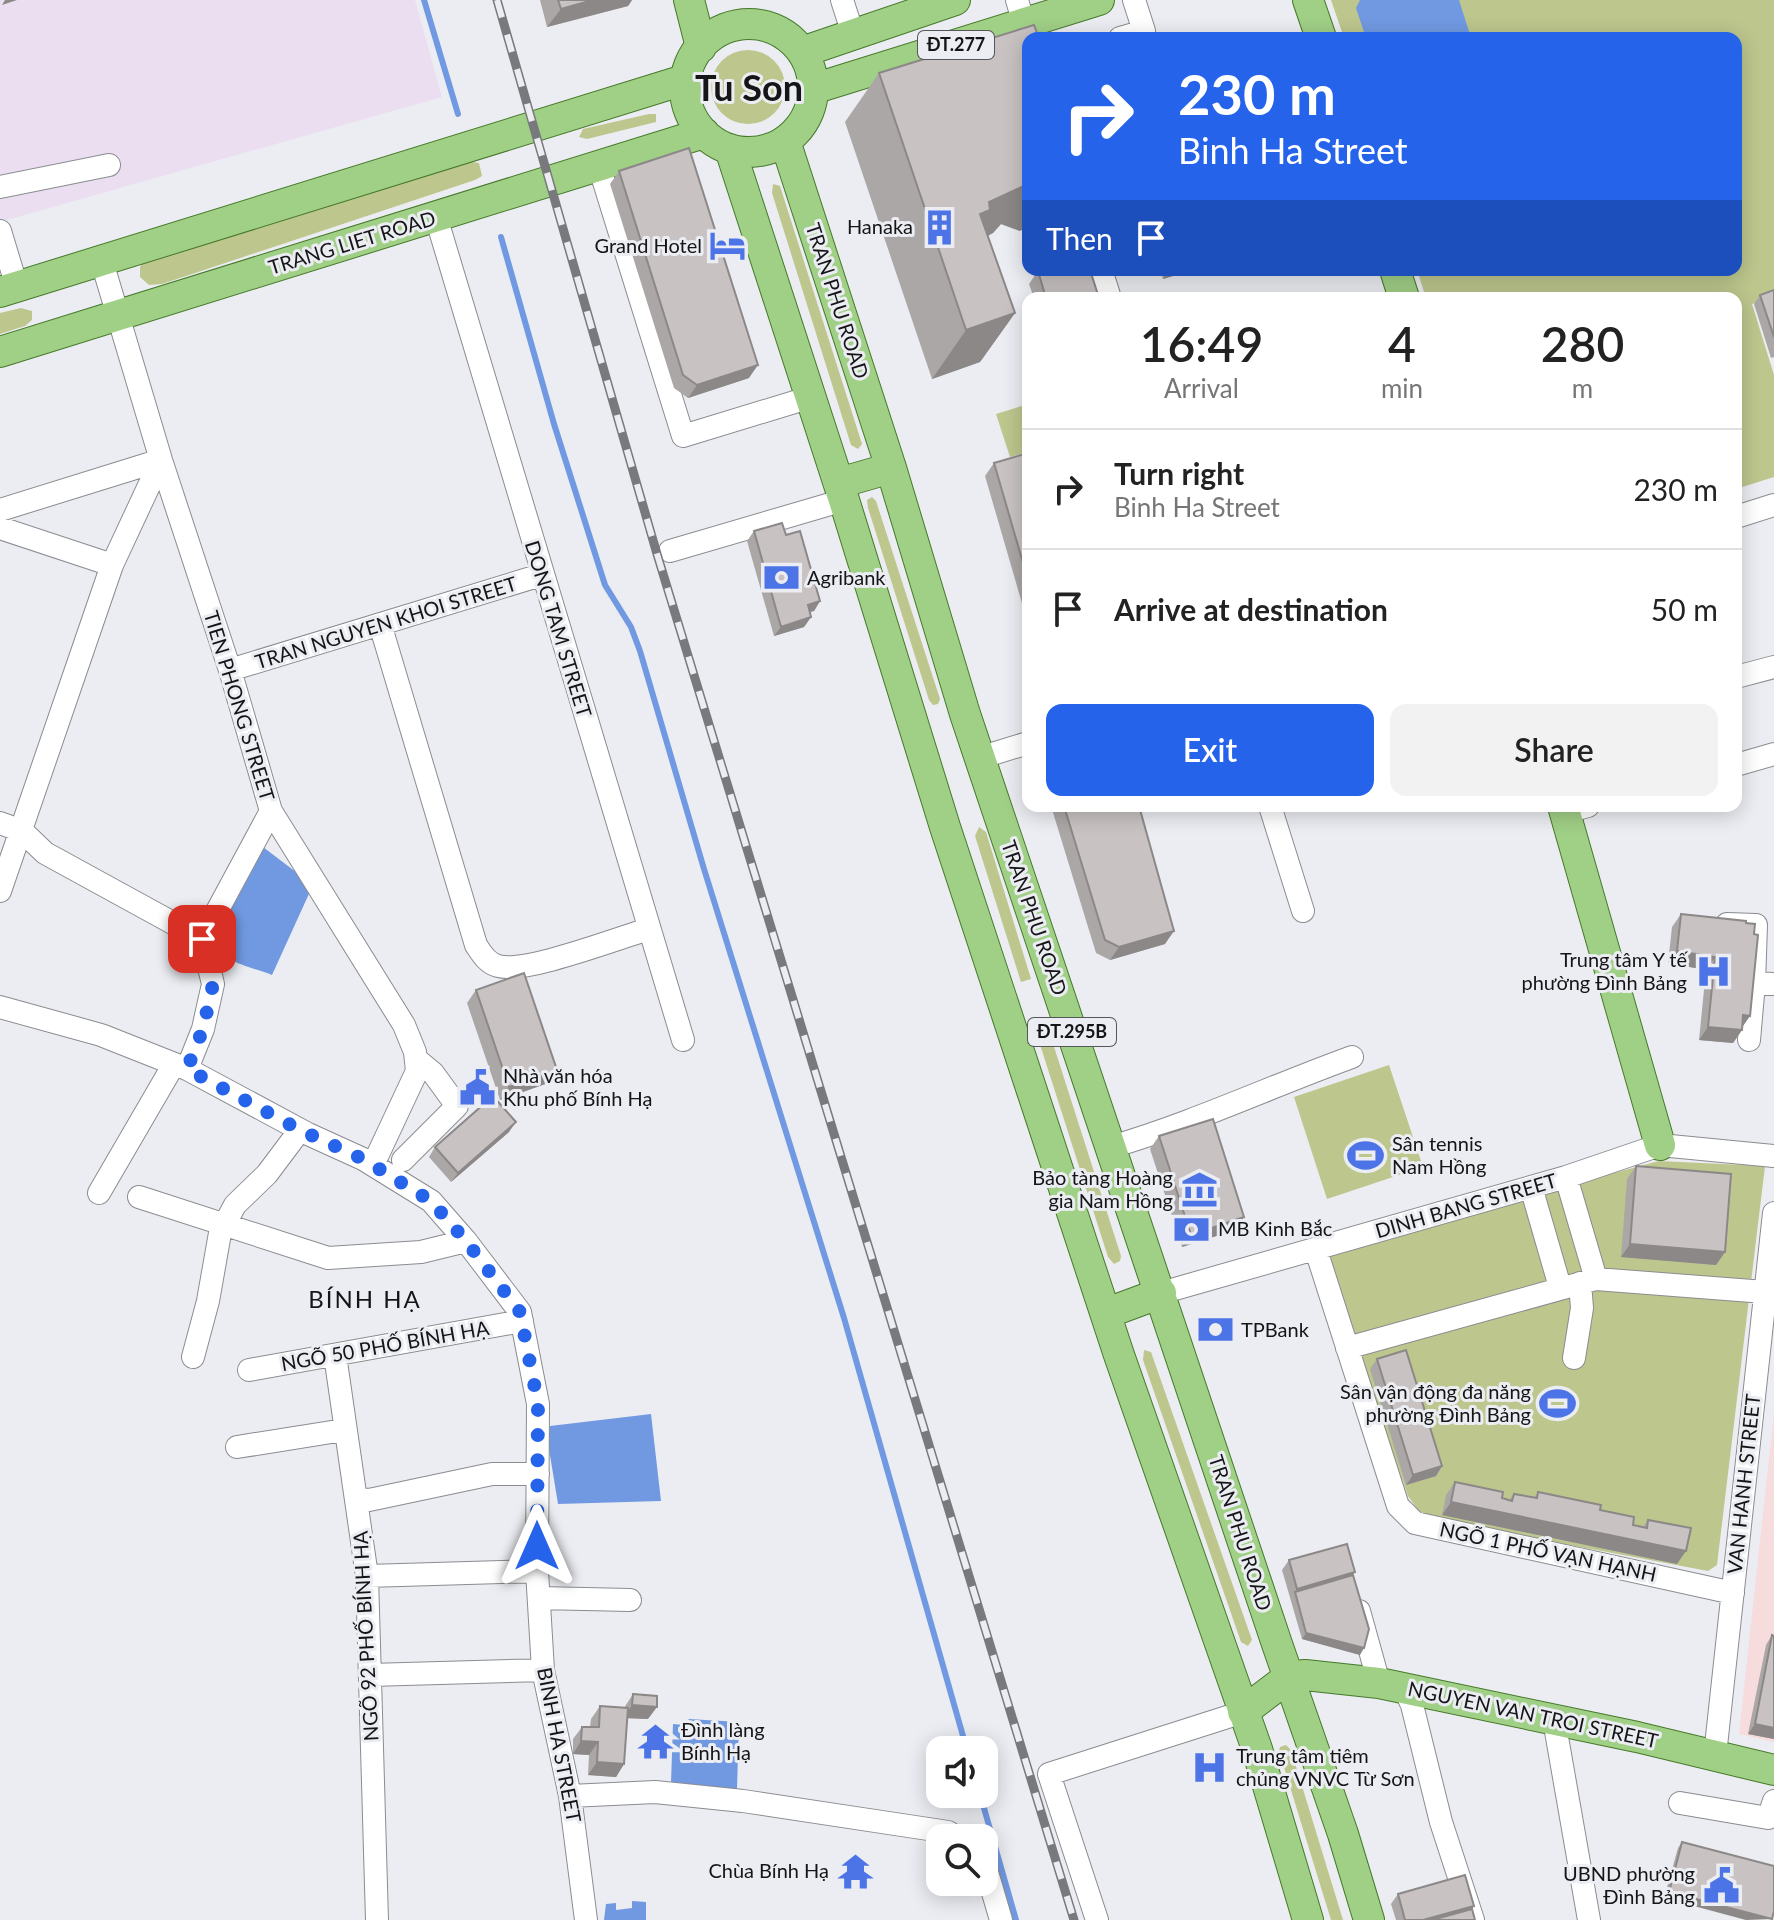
<!DOCTYPE html>
<meta charset="utf-8">
<style>
body{margin:0;font-family:Lato,sans-serif;background:#f2f2f2;color:#222;height:100vh;display:flex;flex-direction:column;font-size:30px;white-space:nowrap}
*{box-sizing:border-box;margin:0}
p{font-size:26px;color:#767676}
.icon{flex:none;width:44px;height:44px;fill:none;stroke:currentColor;stroke-width:2;stroke-linecap:round;stroke-linejoin:round}
.map{position:relative;flex:1;overflow:hidden}
.side{position:absolute;left:1022px;top:292px;width:720px;height:520px;display:flex;flex-direction:column;background:#fff;border-radius:16px;box-shadow:0 4px 20px #0003}
.side>*{flex:none}
.hud{position:absolute;left:1022px;top:32px;width:720px;height:244px;border-radius:16px;box-shadow:0 4px 20px #0003;background:#2563eb;color:#fff;overflow:hidden}
.fabs{position:absolute;left:926px;top:1736px;display:grid;gap:16px}
.fabs a{display:grid;place-items:center;width:72px;height:72px;border-radius:16px;background:#fff;box-shadow:0 4px 20px #0003;font-size:40px}
.pin{position:absolute;display:grid;place-items:center;width:68px;height:68px;color:#fff;margin:-34px;border-radius:16px;box-shadow:0 4px 12px #0006}
.me{position:absolute;width:88px;margin:-44px;rotate:0deg;stroke-linejoin:round;filter:drop-shadow(0 0 6px #0008)}
.turn{display:flex;align-items:center;gap:28px;height:168px;padding:0 24px;font-size:36px}
.turn .icon{width:104px;height:104px;stroke-width:2.5}
.turn b{display:block;font-size:56px;line-height:68px}
.then{display:flex;align-items:center;height:76px;padding:0 24px;background:#0003;gap:16px;font-size:30px}
.eta{display:flex;justify-content:space-evenly;align-items:center;height:136px;text-align:center}
.eta b{font-size:48px;font-weight:600;line-height:56px}
.primary-button{display:flex;gap:16px;margin-top:auto;padding:16px 24px}
.primary-button a{flex:1;height:92px;border-radius:16px;background:#2563eb;color:#fff;font-size:32px;font-weight:600;line-height:92px;text-align:center}
.primary-button a+a{background:#f2f2f2;color:#222}
ul{padding:0;list-style:none}
li{display:flex;align-items:center;gap:24px;height:120px;padding:0 24px;border-top:2px solid #e0e0e0}
li div{flex:1}
li b{display:block;font-size:30px}
li em{font-style:normal}
.map>svg:first-child{display:block}
.industrial{fill:#ebdef1}
.education{fill:#f7dcdd}
.green{fill:#bdc68d}
.water{fill:#7199e2}
.lines{fill:none;stroke-linecap:round;stroke-linejoin:round}
.stream{stroke:#7199e2;stroke-width:6}
.minor-casing{stroke:#8a8c90;stroke-width:24}
.major-casing{stroke:#46792a;stroke-width:32}
.minor{stroke:#fff;stroke-width:22}
.major{stroke:#a0cf86;stroke-width:30}
.rail-casing{stroke:#78797c;stroke-width:9}
.rail{stroke:#ebedf2;stroke-width:6;stroke-dasharray:18;stroke-linecap:butt}
.wall{fill:#aca7a7}
.shaded-wall{fill:#8c8888}
.building{fill:#c8c2c2;stroke:#8c8888;stroke-width:2}
.route{stroke:#2563eb;stroke-width:14;stroke-dasharray:0 25.2}
.labels{text-anchor:middle;stroke-width:6;stroke-linejoin:round;paint-order:stroke}
.shield{fill:#ebedf2;stroke:#555659;stroke-width:2}
.shield-label{font-size:18px;font-weight:bold;fill:#151517}
.poi-label{font-size:20px;fill:#151517;stroke:#ebedf2;text-anchor:end}
.street-label{font-size:20px;fill:#151517;stroke:#ebedf2}
.quarter-label{font-size:24px;letter-spacing:2px;fill:#151517;stroke:#ebedf2}
.town-label{font-size:36px;font-weight:bold;fill:#151517;stroke:#ebedf2}
</style>
<div class="map">
<svg width="1774" height="1920" viewBox="0 0 1774 1920">
<rect width="100%" height="100%" fill="#ebedf2"/>
<path class="industrial" d="M0,0H415L442,97L0,222Z"/>
<path class="education" d="M1774,1413V1742L1739,1734Z"/>
<path class="green" d="M1331,0H1774V297L1752,304L1774,375V477L1736,489V298H1426L1417,270H1736V38H1344Z
M711 87a37 37 0 1 1 74 0a37 37 0 1 1-74 0Z
M649,114H656V122L587,139L579,137L583,129Z
M472,162L479,163L482,176L475,180L162,284L149,285L140,277V267L144,261Z
M773,184L780,186L862,444L858,449L851,445L772,193Z
M21,308L32,311V320L25,326L0,334V313Z
M1028,404V452L1010,457L996,414Z
M872,497L876,501L940,699L938,704L933,705L929,700L868,508L867,500Z
M979,827L986,832L1031,979L1021,982L975,836Z
M1048,1028L1121,1256L1120,1261L1114,1264L1108,1257L1036,1032Z
M1389,1065L1423,1167L1327,1199L1294,1097Z
M1659,1161L1765,1166L1717,1565L1708,1571L1432,1519L1418,1510L1408,1496L1324,1254L1481,1208Z
M1144,1350L1151,1352L1252,1640L1248,1646L1241,1642L1143,1360Z
M1286,1745L1291,1750L1343,1920H1331L1279,1751L1280,1747Z"/>
<path class="water" d="M1360,0H1459L1471,38H1366L1356,8Z
M263,847L313,885L272,975C250,966 215,962 213,935Z
M651,1414L661,1501L558,1504L548,1443L550,1426Z
M689,1719L739,1722L737,1789L671,1783L673,1724L684,1725Z
M632,1901L646,1902V1920H604L606,1904L616,1903V1910L632,1908Z"/>
<g class="lines">
<path class="stream" d="M424,0L458,114
M501,237L554,424L605,585L631,627L640,651L704,869L844,1318L967,1750
M980,1794L1016,1920"/>
<defs>
<path id="minor" d="M842,0L853,34
M1017,0L1028,38
M1120,38L1144,31L1134,0
M599,166L683,436L811,397
M0,187L109,165
M436,217L683,1040
M0,231L17,287
M102,262L161,460L230,670L271,811L404,1025L415,1052L417,1071L373,1165
M1101,270L1110,298
M0,510L161,460
M1736,517L1774,505
M0,528L112,565
M670,551L844,500
M380,624L476,945C482,954 487,963 498,966C525,974 618,938 649,929
M230,670L541,575
M1736,677L1774,667
M979,758L1028,743
M1736,765L1774,754
M1270,806L1303,911
M1565,812L1588,806
M0,823L22,831L45,853L202,939
M0,891L112,565L161,460
M1727,924L1756,925L1754,983
M202,939L213,984L203,1029L187,1069L308,1134L363,1159L431,1201L466,1241L520,1312L538,1404L537,1571L543,1670L570,1796L586,1920
M202,939L271,811
M0,1007L101,1035L187,1069
M1749,1040L1754,983L1774,984
M1111,1147C1193,1123 1272,1086 1352,1057
M403,1160L457,1106L433,1073L416,1059
M1566,1177L1596,1279
M1531,1187L1560,1287
M99,1193L174,1064
M139,1197L328,1258L421,1252L466,1241
M1316,1250L1398,1506L1415,1523L1733,1593
M1161,1293L1566,1177L1660,1145L1774,1156
M1347,1348L1596,1279L1765,1292
M335,1355L367,1576L377,1920
M193,1357L208,1301L220,1233L235,1205L267,1174L300,1130
M1574,1358L1582,1308L1580,1283
M249,1370L522,1321
M237,1447L344,1430
M357,1499L369,1500L492,1474H538
M367,1576L537,1571
M539,1598L630,1600
M1359,1611L1379,1683
M370,1675L543,1670
M1404,1688L1412,1705L1441,1822L1473,1920
M1554,1720L1589,1920
M1715,1755L1774,1213
M570,1796L655,1792L743,1801L948,1832L958,1838
M1680,1803L1768,1818L1774,1801
M984,1862L1001,1920
M1097,1920L1049,1774L1243,1712"/>
<path id="major" d="M689,0L701,47
M1308,0L1321,38
M685 88a64 64 0 1 1 128 0a64 64 0 1 1-128 0Z
M802,52L955,0
M813,89L1099,0
M785,141L891,468L965,714L1277,1644L1343,1834L1369,1920
M730,149L844,500L945,827L1119,1355L1257,1749L1308,1920
M1395,270L1404,298
M0,292L687,79
M0,352L704,133
M839,483L891,468
M1563,806L1660,1145
M1107,1313L1161,1293
M1243,1712L1289,1677L1305,1675L1379,1683L1637,1737L1774,1770"/>
</defs>
<use href="#minor" class="minor-casing"/>
<use href="#major" class="major-casing"/>
<use href="#minor" class="minor"/>
<use href="#major" class="major"/>
<defs>
<path id="rail" d="M497,0L657,554L1074,1920"/>
</defs>
<use href="#rail" class="rail-casing"/>
<use href="#rail" class="rail"/>
</g>
<path class="wall" d="M540,0H632L628,6L547,27Z
M879,73L1020,231L1001,224L993,233L988,236L1015,313L980,362L932,379L845,122Z
M619,171L749,378L688,398L674,388L610,184Z
M1160,270H1193L1163,279Z
M1038,271L1099,298H1034L1029,284Z
M1774,290V357L1771,358L1754,304L1760,295Z
M1028,453V624L985,476L994,463Z
M754,531L820,601L814,611L810,612L811,617L804,627L774,636L747,541Z
M1051,806H1139L1165,944L1110,960L1096,953Z
M1681,914L1746,921L1742,1030L1733,1043L1699,1040L1706,970L1668,963L1672,927Z
M476,990L548,1083L500,1100L467,1003Z
M509,1132L451,1182L429,1157L435,1147Z
M1159,1136L1244,1217L1235,1230L1182,1247L1150,1149Z
M1636,1166L1725,1252L1716,1265L1621,1257L1627,1179Z
M1377,1359L1442,1466L1436,1476L1406,1485L1370,1369Z
M1455,1482L1509,1500L1514,1494L1534,1498L1538,1492L1600,1510L1633,1525L1643,1527L1648,1520L1677,1564L1442,1515L1446,1495Z
M1289,1560L1353,1575L1360,1655L1302,1639L1282,1570Z
M1772,1635L1774,1636V1739L1748,1734L1766,1645Z
M633,1694L648,1719L627,1718L624,1764L616,1777L588,1775L589,1755L573,1754V1739L582,1727H590L591,1719L600,1706L624,1708Z
M1682,1842L1774,1866L1664,1898L1678,1848Z
M1398,1894L1472,1909L1475,1920H1396L1391,1904Z"/>
<path class="shaded-wall" d="M5,0H17L2,5Z
M593,0H632L628,6L547,27L561,9Z
M1028,184V226L1020,231L1001,224L993,233L965,246L946,263L989,202Z
M1170,270H1193L1163,279Z
M1015,313L980,362L932,379L966,330Z
M758,365L749,378L688,398L697,385Z
M820,601L814,611L801,614L808,605Z
M811,617L804,627L774,636L781,627Z
M1174,931L1165,944L1110,960L1119,947Z
M1677,951L1715,957L1706,970L1668,963Z
M1743,1015L1750,1016L1741,1029Z
M1708,1027L1742,1030L1733,1043L1699,1040Z
M557,1070L548,1083L500,1100L509,1087Z
M516,1122L509,1132L451,1182L458,1173Z
M1244,1217L1235,1230L1182,1247L1191,1235Z
M1630,1244L1725,1252L1716,1265L1621,1257Z
M1442,1466L1436,1476L1406,1485L1413,1475Z
M1451,1502L1686,1551L1677,1564L1442,1515Z
M1355,1572L1348,1581L1295,1592L1297,1589Z
M1306,1633L1364,1648L1360,1655L1302,1639Z
M632,1705L657,1707L648,1719L623,1718Z
M1755,1724L1774,1728V1739L1748,1734Z
M581,1741L598,1742L589,1755L573,1754Z
M597,1762L624,1764L616,1777L588,1775Z
M1669,1892L1772,1919L1746,1920L1664,1898Z
M1474,1906L1467,1916L1451,1920H1423Z"/>
<path class="building" d="M558,0H593L561,9Z
M1034,25L1039,38H1028V184L989,202L990,210L980,214L1015,313L966,330L879,73Z
M689,148L758,365L697,385L683,375L619,171Z
M1042,270H1090L1099,298H1046L1038,271Z
M1774,290V337L1760,295Z
M1028,453V580L994,463Z
M782,523L786,535L800,531L820,601L808,605L811,617L781,627L754,531Z
M1064,806H1139L1174,931L1119,947L1105,940Z
M1681,914L1746,921V923L1755,924L1754,934L1758,935L1750,1016L1743,1015L1742,1030L1708,1027L1715,957L1677,951Z
M524,973L557,1070L509,1087L476,990Z
M493,1096L516,1122L458,1173L435,1147Z
M1213,1119L1244,1217L1191,1235L1159,1136Z
M1636,1166L1731,1174L1725,1252L1630,1244Z
M1406,1350L1442,1466L1413,1475L1377,1359Z
M1455,1482L1503,1492L1502,1498L1512,1501L1514,1494L1537,1498L1538,1492L1601,1505L1600,1510L1634,1517L1633,1525L1647,1528L1648,1520L1691,1528L1686,1551L1451,1502Z
M1347,1544L1355,1572L1297,1589L1289,1560Z
M1353,1575L1369,1629L1364,1648L1306,1633L1295,1592Z
M1772,1635L1774,1636V1728L1755,1724Z
M633,1694L657,1696V1707L632,1705Z
M600,1706L628,1708L624,1764L597,1762L598,1742L581,1741L582,1727H599Z
M1682,1842L1774,1866V1911L1772,1919L1669,1892Z
M1465,1875L1474,1906L1423,1920H1405L1398,1894Z
M1472,1909L1475,1920H1432Z"/>
<g class="lines">
<path class="route" d="M202,939L213,984L203,1029L187,1069L300,1130L363,1159L431,1201L466,1241L520,1312L538,1404L537,1546"/>
</g>
<defs>
<symbol id="building-bare" viewBox="-9 -9 18 18"><path d="M-4-6H4V6H1V3H-1V6H-4ZM-2.5-4.3h1.7v1.8h-1.7ZM.8-4.3h1.7v1.8H.8ZM-2.5-1h1.7V.8h-1.7ZM.8-1h1.7V.8H.8Z" fill="#4c74e7" stroke="#ebedf2" stroke-width="2.5" paint-order="stroke"/></symbol>
<symbol id="hotel-bare" viewBox="-9 -9 18 18"><path d="M-6-4.5h1.5V1H6V5H4.5V3h-9V5H-6ZM-4 0a1.8 1.8 0 1 1 3.6 0ZM.5 0V-2.5h3Q6-2.5 6 0Z" fill="#4c74e7" stroke="#ebedf2" stroke-width="2.5" paint-order="stroke"/></symbol>
<symbol id="bank-bare" viewBox="-9 -9 18 18"><path d="M-6-4H6V4H-6ZM0-2.3a2.3 2.3 0 1 0 0 4.6a2.3 2.3 0 1 0 0-4.6Z" fill="#4c74e7" stroke="#ebedf2" stroke-width="2.5" paint-order="stroke"/></symbol>
<symbol id="hospital-bare" viewBox="-9 -9 18 18"><path d="M-5-5h3v3.5h4V-5h3V5h-3V1.5h-4V5h-3Z" fill="#4c74e7" stroke="#ebedf2" stroke-width="2.5" paint-order="stroke"/></symbol>
<symbol id="civic-bare" viewBox="-9 -9 18 18"><path d="M-.6-6.5H3V-4.5H.6V-3L4-1V1h2V6H-6V1h2V-1L-.6-3ZM-1.2 2.5V6h2.4V2.5Z" fill="#4c74e7" stroke="#ebedf2" stroke-width="2.5" paint-order="stroke"/></symbol>
<symbol id="stadium-bare" viewBox="-9 -9 18 18"><path d="M0-5a6.5 5 0 1 0 0 10a6.5 5 0 1 0 0-10ZM-3.5-1.8h7v3.6h-7Z" fill="#4c74e7" stroke="#ebedf2" stroke-width="2.5" paint-order="stroke"/></symbol>
<symbol id="museum-bare" viewBox="-9 -9 18 18"><path d="M0-6L6-3V-2H-6V-3ZM-5-1h2V3h-2ZM-1-1h2V3h-2ZM3-1h2V3H3ZM-6 4H6V6H-6Z" fill="#4c74e7" stroke="#ebedf2" stroke-width="2.5" paint-order="stroke"/></symbol>
<symbol id="temple-bare" viewBox="-9 -9 18 18"><path d="M0-6L5-2H3V0L6.5 2.5H4V6H1.5V3h-3V6H-4V2.5H-6.5L-3 0V-2H-5Z" fill="#4c74e7" stroke="#ebedf2" stroke-width="2.5" paint-order="stroke"/></symbol>
</defs>
<g fill-rule="evenodd">
<use href="#building-bare" x="914" y="202" width="51" height="51"/>
<use href="#hotel-bare" x="702" y="220" width="51" height="51"/>
<use href="#bank-bare" x="756" y="552" width="51" height="51"/>
<use href="#hospital-bare" x="1688" y="946" width="51" height="51"/>
<use href="#civic-bare" x="452" y="1062" width="51" height="51"/>
<use href="#stadium-bare" x="1340" y="1130" width="51" height="51"/>
<use href="#museum-bare" x="1174" y="1164" width="51" height="51"/>
<use href="#bank-bare" x="1166" y="1204" width="51" height="51"/>
<use href="#bank-bare" x="1190" y="1304" width="51" height="51"/>
<use href="#stadium-bare" x="1532" y="1378" width="51" height="51"/>
<use href="#temple-bare" x="630" y="1716" width="51" height="51"/>
<use href="#hospital-bare" x="1184" y="1742" width="51" height="51"/>
<use href="#temple-bare" x="830" y="1846" width="51" height="51"/>
<use href="#civic-bare" x="1696" y="1860" width="51" height="51"/>
</g>
<g class="labels">
<g class="shield">
<rect x="918" y="31" width="76" height="28" rx="6"/>
<rect x="1028" y="1018" width="88" height="28" rx="6"/>
</g>
<g class="shield-label">
<text x="956" y="51">ĐT.277</text>
<text x="1072" y="1038">ĐT.295B</text>
</g>
<g class="poi-label">
<text x="913" y="234">Hanaka</text>
<text x="702" y="253">Grand Hotel</text>
<text x="807" y="585" text-anchor="start">Agribank</text>
<text x="1687" y="967">Trung tâm Y tế<tspan x="1687" dy="23">phường Đình Bảng</tspan></text>
<text x="503" y="1083" text-anchor="start">Nhà văn hóa<tspan x="503" dy="23">Khu phố Bính Hạ</tspan></text>
<text x="1392" y="1151" text-anchor="start">Sân tennis<tspan x="1392" dy="23">Nam Hồng</tspan></text>
<text x="1173" y="1185">Bảo tàng Hoàng<tspan x="1173" dy="23">gia Nam Hồng</tspan></text>
<text x="1218" y="1236" text-anchor="start">MB Kinh Bắc</text>
<text x="1241" y="1337" text-anchor="start">TPBank</text>
<text x="1531" y="1399">Sân vận động đa năng<tspan x="1531" dy="23">phường Đình Bảng</tspan></text>
<text x="681" y="1737" text-anchor="start">Đình làng<tspan x="681" dy="23">Bính Hạ</tspan></text>
<text x="1236" y="1763" text-anchor="start">Trung tâm tiêm<tspan x="1236" dy="23">chủng VNVC Từ Sơn</tspan></text>
<text x="829" y="1878">Chùa Bính Hạ</text>
<text x="1695" y="1881">UBND phường<tspan x="1695" dy="23">Đình Bảng</tspan></text>
</g>
<g class="street-label">
<text transform="translate(352 243) rotate(-17)" y="7">TRANG LIET ROAD</text>
<text transform="translate(837 301) rotate(72)" y="7">TRAN PHU ROAD</text>
<text transform="translate(386 623) rotate(-17)" y="7">TRAN NGUYEN KHOI STREET</text>
<text transform="translate(558 629) rotate(73)" y="7">DONG TAM STREET</text>
<text transform="translate(239 706) rotate(73)" y="7">TIEN PHONG STREET</text>
<text transform="translate(1034 918) rotate(71)" y="7">TRAN PHU ROAD</text>
<text transform="translate(1466 1206) rotate(-16)" y="7">DINH BANG STREET</text>
<text transform="translate(385 1346) rotate(-10)" y="7">NGÕ 50 PHỐ BÍNH HẠ</text>
<text transform="translate(1744 1484) rotate(-84)" y="7">VAN HANH STREET</text>
<text transform="translate(1240 1533) rotate(72)" y="7">TRAN PHU ROAD</text>
<text transform="translate(1548 1552) rotate(12)" y="7">NGÕ 1 PHỐ VẠN HẠNH</text>
<text transform="translate(366 1636) rotate(-93)" y="7">NGÕ 92 PHỐ BÍNH HẠ</text>
<text transform="translate(1533 1715) rotate(12)" y="7">NGUYEN VAN TROI STREET</text>
<text transform="translate(559 1745) rotate(79)" y="7">BINH HA STREET</text>
</g>
<g class="quarter-label">
<text x="365" y="1308">BÍNH HẠ</text>
</g>
<g class="town-label">
<text x="749" y="101">Tu Son</text>
</g>
</g>
</svg>
<div class="fabs">
<a><svg class="icon" aria-label="sound" viewBox="0 0 24 24"><path d="M4 9h4l5-4v14l-5-4H4zM17 9q2 3 0 6"/></svg></a>
<a><svg class="icon" aria-label="search" viewBox="0 0 24 24"><circle cx="10" cy="10" r="6"/><path d="M15 15l6 6"/></svg></a>
</div>
<div class="pin" style="left:202px;top:939px;background:#d93025"><svg class="icon" aria-label="arrive" viewBox="0 0 24 24"><path d="M6 21V4h12l-3 4 3 4H6"/></svg></div>
<svg class="me" style="left:537px;top:1546px" viewBox="-20 -20 40 40"><path d="M0-17L14 15 0 8-14 15z" fill="#2563eb" stroke="#fff" stroke-width="4"/></svg>
<div class="hud">
<div class="turn"><svg class="icon" aria-label="right" viewBox="0 0 24 24"><path d="M7 20v-9h11M14 6l5 5-5 5"/></svg><div><b>230 m</b>Binh Ha Street</div></div>
<div class="then">Then<svg class="icon" aria-label="arrive" viewBox="0 0 24 24"><path d="M6 21V4h12l-3 4 3 4H6"/></svg></div>
</div>
<section class="side">
<div class="eta">
<div><b>16:49</b><p>Arrival</p></div>
<div><b>4</b><p>min</p></div>
<div><b>280</b><p>m</p></div>
</div>
<ul>
<li><svg class="icon" aria-label="right" viewBox="0 0 24 24"><path d="M7 20v-9h11M14 6l5 5-5 5"/></svg><div><b>Turn right</b><p>Binh Ha Street</p></div><em>230 m</em></li>
<li><svg class="icon" aria-label="arrive" viewBox="0 0 24 24"><path d="M6 21V4h12l-3 4 3 4H6"/></svg><div><b>Arrive at destination</b></div><em>50 m</em></li>
</ul>
<div class="primary-button"><a>Exit</a><a>Share</a></div>
</section>
</div>
